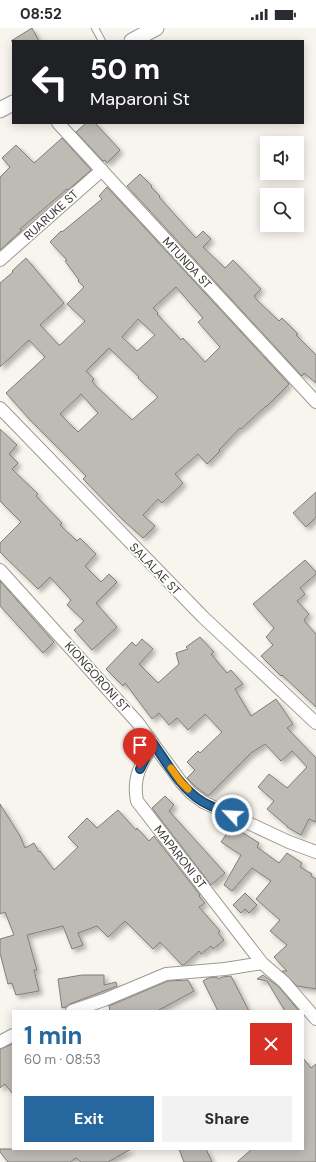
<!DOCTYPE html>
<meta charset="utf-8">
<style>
body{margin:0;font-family:"DM Sans",sans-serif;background:#f2f2f3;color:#2b2b33;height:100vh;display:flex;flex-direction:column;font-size:15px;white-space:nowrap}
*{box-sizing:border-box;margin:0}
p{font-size:13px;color:#7c7c81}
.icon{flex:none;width:22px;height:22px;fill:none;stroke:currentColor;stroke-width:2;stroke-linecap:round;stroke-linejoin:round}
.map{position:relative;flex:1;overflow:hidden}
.details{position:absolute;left:12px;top:982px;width:292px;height:140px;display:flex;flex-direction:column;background:#fff;border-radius:0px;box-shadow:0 2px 10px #0003}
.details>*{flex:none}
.top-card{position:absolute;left:12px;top:12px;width:292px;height:84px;border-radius:0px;box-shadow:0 2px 10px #0003;background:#202124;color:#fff;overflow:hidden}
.buttons{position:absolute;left:260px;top:108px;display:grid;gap:8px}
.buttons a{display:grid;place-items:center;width:44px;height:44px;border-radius:0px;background:#fff;box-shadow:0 2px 10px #0003;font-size:20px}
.pin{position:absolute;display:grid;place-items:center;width:34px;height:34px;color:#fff;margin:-41px -17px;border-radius:50% 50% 50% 0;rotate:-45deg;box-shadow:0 0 4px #0007}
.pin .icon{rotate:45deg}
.me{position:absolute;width:44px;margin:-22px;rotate:295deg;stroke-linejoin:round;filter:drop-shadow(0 0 3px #0008)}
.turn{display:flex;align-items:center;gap:14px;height:84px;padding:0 12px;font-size:18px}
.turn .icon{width:52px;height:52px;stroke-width:2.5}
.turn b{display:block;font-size:28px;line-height:34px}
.round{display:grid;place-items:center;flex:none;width:42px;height:42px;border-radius:0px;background:#f2f2f3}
.overview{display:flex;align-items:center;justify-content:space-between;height:68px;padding:0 12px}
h1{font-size:24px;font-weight:700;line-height:30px;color:#26679d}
.cta{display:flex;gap:8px;margin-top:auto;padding:8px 12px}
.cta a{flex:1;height:46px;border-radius:0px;background:#26679d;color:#fff;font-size:16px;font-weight:700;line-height:46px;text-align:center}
.cta a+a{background:#f2f2f3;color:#2b2b33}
.status{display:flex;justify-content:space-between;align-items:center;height:28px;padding:0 20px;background:#fff;direction:ltr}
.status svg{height:11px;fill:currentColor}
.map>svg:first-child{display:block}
.building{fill:#bebbb5;stroke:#817d78;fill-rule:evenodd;filter:url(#shadow)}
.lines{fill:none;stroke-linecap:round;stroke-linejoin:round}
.service-casing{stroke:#9d9a94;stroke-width:8}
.minor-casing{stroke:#9d9a94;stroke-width:14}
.tertiary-casing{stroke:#9d9a94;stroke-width:17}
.service{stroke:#fff;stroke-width:6}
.minor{stroke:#fff;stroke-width:12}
.tertiary{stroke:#fff;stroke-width:15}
.route-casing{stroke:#194366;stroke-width:10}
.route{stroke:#26679d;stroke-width:7}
.slow{stroke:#f59e0b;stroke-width:7}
.labels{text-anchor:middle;stroke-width:3.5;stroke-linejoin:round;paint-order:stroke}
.street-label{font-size:12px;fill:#383734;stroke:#fff}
</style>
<div class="status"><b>08:52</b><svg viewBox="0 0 49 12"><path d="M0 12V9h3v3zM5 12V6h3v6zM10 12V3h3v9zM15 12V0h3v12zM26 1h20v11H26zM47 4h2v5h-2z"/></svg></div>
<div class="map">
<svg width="316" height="1134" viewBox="0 0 316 1134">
<defs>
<filter id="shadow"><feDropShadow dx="3.5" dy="3.5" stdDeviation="2" flood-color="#0004"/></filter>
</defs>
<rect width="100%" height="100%" fill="#f8f4ee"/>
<path class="building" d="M32,0L39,13H11Z
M86,95H95L120,122L107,135L105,132L103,133L76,104Z
M62,110L91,142L68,162L67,161L20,201L22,202L0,222V149L10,139L2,130L16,117L34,135Z
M140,146L152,158L151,159L160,168L159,169L196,210L203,203L211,211L203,219L225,240L233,232L261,261L254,268L257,272L279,293L282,290L298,306L296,307L316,327V355L304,345L302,348L301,347L127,158Z
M107,159L289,356L266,379V378L241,401L240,400L219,422L220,423L207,436L198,426L175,446L183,455L162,475L158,471L143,487L155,498L143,510L123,492L83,451L86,448L30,392L6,365L45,329L29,312L0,339V255L13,244L12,243L26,230L64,275L40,297L59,317H60L85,293L67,276L84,259L78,253L79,252L65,233L67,232L50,214L61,203L62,204L102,171L99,168ZM176,259L203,290L198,294L220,319L205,334L183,310L181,312L157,286L158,285L153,280ZM138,291L155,307L137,323L122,309ZM109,320L139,349L138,350L158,369L132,392L95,357L92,353L94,351L86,343ZM81,366L98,385L78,404L60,386Z
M0,401L17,417L9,426L18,435L12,441L38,466L36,468L62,495L60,497L77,513L80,510L96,526L85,538L101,554L109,546L117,554L96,575L117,599L92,622L74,602L84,593L67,577L71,572L50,549L38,561L0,524V515L21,494L0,473Z
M316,464V489L306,499L293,485Z
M305,532L316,544V546L300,560L305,566L297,573L309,586L304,592L305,593V594L316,606V679L282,647L281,648L261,628L273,617L266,609L274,600L253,576Z
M0,553L54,614L43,625L0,578Z
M200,609L214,624L211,626L227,645L231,642L243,656L235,661L251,688L276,671L293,696L287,700L316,730V794L309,791L301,807L287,799V798L267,781L274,773L258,759L269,746L287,760L307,739L292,723L281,733L265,716L251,725L208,768L196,759L187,750L195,742L187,734L198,723L200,725L222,704L205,686L188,702L177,690L169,697L159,685L152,691L125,655L123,658L106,641L132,614L136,618L142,611L153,621L139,636L158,655L179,636L176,625L188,621L186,619Z
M165,768L174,777L169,783L225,845L211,857L152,780Z
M0,776L20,808L25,820L34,815L39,824L40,823L54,842L78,819L68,809L87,790L97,800L118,782L136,802L137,800L149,813L154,808L200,867L199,868L205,875L199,879L220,903L218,905L224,912L213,921L211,918L201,926L199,923L184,937H182L160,914L153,921L125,893L108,909L97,898L78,905L83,917L72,921L63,898L27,907L37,942H34L39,963L16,967L12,955L8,956L0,925V911L14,907L5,884L0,886Z
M232,798L259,815L257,819L279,835L287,825L302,835L300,839L312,846L311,848L316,851V961L297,958L282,943H287L274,929L287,917L270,903L280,892L256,871L271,853L252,840L232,863L224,857L241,827L221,814Z
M245,865L257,877L249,885L245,881L241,885L233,877Z
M82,947H104V957L116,954L117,958L70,976L66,979L62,980L58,951Z
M263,947L279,959L299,983H285L267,953L257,951Z
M231,948L249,983H218L203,953L208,950L217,949L218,951L222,949Z
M188,952L194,963L157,983H110L109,978L168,953Z
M13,1016V1066L5,1056L0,1060V1021Z
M303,1030L311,1040L316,1036V1134H237L252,1121H303Z
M0,1121H131L108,1134H81L76,1130L70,1134H8L0,1124Z
M179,1121H206L212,1134H184Z"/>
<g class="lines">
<defs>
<path id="service" d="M95,0L102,13"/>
<path id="minor" d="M58,95L316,374
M0,232L102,142
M0,380L203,589L316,695
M0,542L138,695L181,754L191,765L203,774L289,814L316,824
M153,715C142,736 132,748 137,773L262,935
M72,983L104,972L166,946L225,941L262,935L284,954L316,991
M0,1014L13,1007"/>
<path id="tertiary" d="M132,13L156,0
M0,82L13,75"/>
</defs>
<use href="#service" class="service-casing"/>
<use href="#minor" class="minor-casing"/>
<use href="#tertiary" class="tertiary-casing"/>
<use href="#service" class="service"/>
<use href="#minor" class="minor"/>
<use href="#tertiary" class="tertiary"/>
</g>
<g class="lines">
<defs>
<path id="route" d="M140,741L153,715C167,735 181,761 203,774C212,779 222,783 232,787"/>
</defs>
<use href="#route" class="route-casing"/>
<use href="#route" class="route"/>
<path class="slow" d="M171,740L181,754L188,761"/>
</g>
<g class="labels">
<g class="street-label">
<text transform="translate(51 187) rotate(-42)" y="4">RUARUKE ST</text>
<text transform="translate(187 235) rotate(47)" y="4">MTUNDA ST</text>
<text transform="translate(155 541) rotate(46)" y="4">SALALAE ST</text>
<text transform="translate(97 649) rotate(48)" y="4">KIONGORONI ST</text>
<text transform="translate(180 829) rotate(52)" y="4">MAPARONI ST</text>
</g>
</g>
</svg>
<div class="buttons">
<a><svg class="icon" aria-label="sound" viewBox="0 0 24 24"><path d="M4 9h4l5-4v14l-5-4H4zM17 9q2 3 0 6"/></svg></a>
<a><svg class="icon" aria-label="search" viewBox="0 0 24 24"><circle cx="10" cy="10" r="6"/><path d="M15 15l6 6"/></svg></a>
</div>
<div class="pin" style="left:140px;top:741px;background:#d93025"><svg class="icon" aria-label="arrive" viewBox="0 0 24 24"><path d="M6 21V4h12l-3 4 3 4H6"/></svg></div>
<svg class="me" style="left:232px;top:787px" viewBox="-20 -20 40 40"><circle r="17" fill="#26679d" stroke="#fff" stroke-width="3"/><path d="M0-11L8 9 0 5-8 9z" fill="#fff"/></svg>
<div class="top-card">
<div class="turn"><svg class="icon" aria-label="left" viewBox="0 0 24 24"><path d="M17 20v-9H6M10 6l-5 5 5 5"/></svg><div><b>50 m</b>Maparoni St</div></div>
</div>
<section class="details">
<div class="overview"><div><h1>1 min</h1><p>60 m · 08:53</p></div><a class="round" style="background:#d93025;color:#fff"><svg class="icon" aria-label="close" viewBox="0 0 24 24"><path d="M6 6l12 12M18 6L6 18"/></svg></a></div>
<div class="cta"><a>Exit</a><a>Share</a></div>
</section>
</div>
